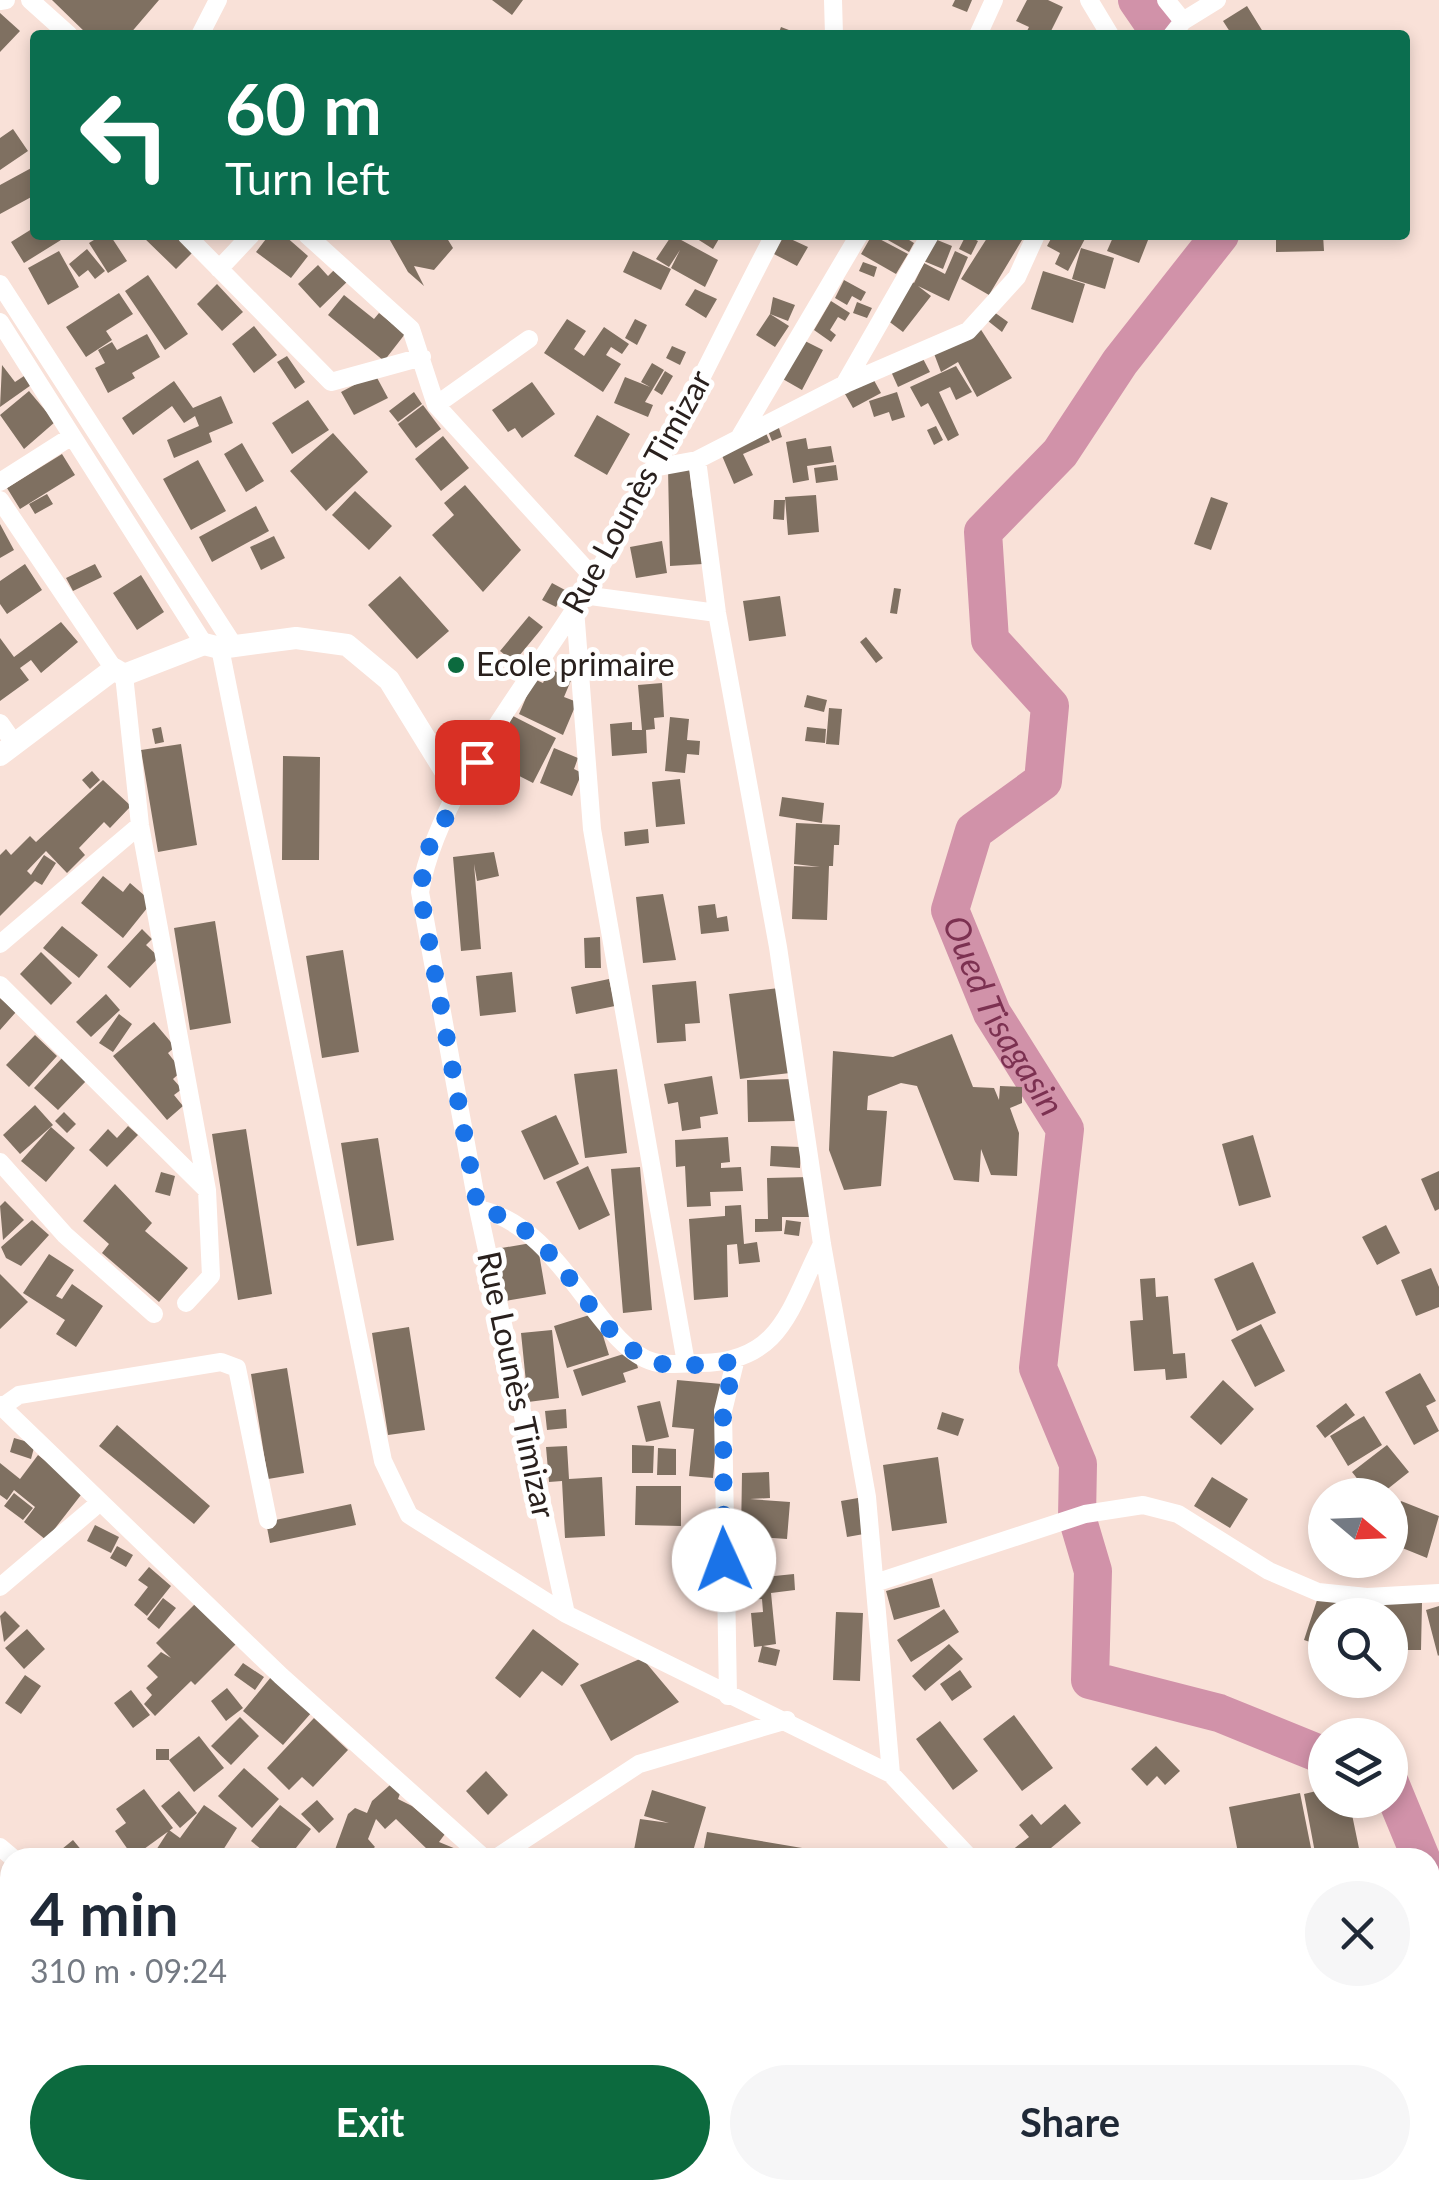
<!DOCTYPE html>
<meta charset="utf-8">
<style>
body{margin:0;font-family:Lato,sans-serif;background:#f6f6f7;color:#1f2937;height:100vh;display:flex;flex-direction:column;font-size:38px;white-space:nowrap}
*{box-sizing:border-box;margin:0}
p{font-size:32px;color:#747a83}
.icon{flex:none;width:55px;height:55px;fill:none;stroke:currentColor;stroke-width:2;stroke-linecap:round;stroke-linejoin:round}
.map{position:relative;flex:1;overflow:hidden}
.details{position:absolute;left:0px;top:1848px;width:1440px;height:352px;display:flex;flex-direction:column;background:#fff;border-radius:30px 30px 0 0;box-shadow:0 5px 15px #0003}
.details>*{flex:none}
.banner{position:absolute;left:30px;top:30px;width:1380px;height:210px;border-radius:10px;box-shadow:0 5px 15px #0003;background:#0b6e4f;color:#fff;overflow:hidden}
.needle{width:65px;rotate:109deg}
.tools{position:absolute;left:1308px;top:1478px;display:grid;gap:20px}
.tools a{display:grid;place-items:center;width:100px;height:100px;border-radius:50%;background:#fff;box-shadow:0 5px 15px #0003;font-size:50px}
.pin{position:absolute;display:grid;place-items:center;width:85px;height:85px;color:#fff;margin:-42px;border-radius:20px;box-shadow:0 5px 15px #0006}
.me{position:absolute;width:110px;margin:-55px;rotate:358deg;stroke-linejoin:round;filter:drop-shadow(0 0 8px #0008)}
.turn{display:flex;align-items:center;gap:35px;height:210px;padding:0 30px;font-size:45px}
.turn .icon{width:130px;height:130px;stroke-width:2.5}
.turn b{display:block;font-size:70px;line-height:85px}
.round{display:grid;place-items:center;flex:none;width:105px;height:105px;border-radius:52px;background:#f6f6f7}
.summary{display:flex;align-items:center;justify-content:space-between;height:170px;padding:0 30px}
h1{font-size:60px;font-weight:700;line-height:75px}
.primary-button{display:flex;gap:20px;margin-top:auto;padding:20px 30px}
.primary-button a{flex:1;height:115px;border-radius:60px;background:#0c6a3e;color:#fff;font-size:40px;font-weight:700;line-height:115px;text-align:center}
.primary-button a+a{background:#f6f6f7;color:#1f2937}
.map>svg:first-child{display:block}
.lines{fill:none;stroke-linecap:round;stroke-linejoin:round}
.river{stroke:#d192a9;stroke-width:38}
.building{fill:#7f7061}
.minor{stroke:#fff;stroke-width:18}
.tertiary{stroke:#fff;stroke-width:22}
.route{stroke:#1a73e8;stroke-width:18;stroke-dasharray:0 32.4}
.poi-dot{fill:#0c6a3e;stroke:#fff;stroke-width:4}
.labels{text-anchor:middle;stroke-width:10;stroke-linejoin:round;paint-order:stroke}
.street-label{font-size:32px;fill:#29201d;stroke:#fff}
.poi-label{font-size:32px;fill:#29201d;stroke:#fff;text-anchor:start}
.water-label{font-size:35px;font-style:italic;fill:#7c3151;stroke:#fff}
</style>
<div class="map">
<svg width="1439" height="2198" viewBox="0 0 1439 2198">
<rect width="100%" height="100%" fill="#f9e1d8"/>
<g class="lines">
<g class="river">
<path d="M1137,0L1161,35"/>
<path id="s1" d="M1220,235L1120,362L1060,453L983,532L990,640L1050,706L1043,781L974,831L950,910L992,1013L1065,1129L1038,1368L1078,1464L1077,1517L1093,1571L1090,1680L1219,1713L1325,1756"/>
<path d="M1390,1783L1421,1858"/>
<path d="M1430,1879L1439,1900"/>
</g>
</g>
<path class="building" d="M52,0H159L129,35H88Z
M492,0H523L512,15Z
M955,0H972L967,12L952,6Z
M1027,0H1048L1063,7L1049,35H1025L1029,27L1016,21Z
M1247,6L1265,35H1232L1223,21Z
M0,13L20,31L0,52Z
M781,27L802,35H778Z
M13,129L28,151L0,170V138Z
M35,166V195L0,214V185Z
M35,227V235H69L24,263L11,242Z
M102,235H110L127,261L108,273L89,243Z
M141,235H182L196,249L176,269Z
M269,235H284L308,256L291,278L256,252Z
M387,235H445L453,248L434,270L414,266L424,286L408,272Z
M672,235L718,260L705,287L671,268L680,250L669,267L656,259Z
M691,235H716L720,237L713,249Z
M782,235L808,247L797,266L772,253Z
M872,235L908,254L896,274L861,254Z
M879,235H901L914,243L909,252Z
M966,235L978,241L971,255L959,249Z
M989,235H1025L989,295L961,279Z
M1053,235H1087L1068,271L1055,264L1060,253L1047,246Z
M1114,235H1150L1139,263L1107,251Z
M1276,235H1323L1324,251L1276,252Z
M930,237L952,246L943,269L921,260Z
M1081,248L1114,258L1105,289L1072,279Z
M87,249L105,271L95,279L88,270L79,277L69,264Z
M59,251L79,287L48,305L28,268Z
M633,251L671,269L661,290L623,272Z
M955,251L968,257L949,301L918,286L931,296L903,332L883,317L910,280L914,283L924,263L945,274Z
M863,262L877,267L874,277L859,271Z
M318,265L328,276L338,266L350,279L320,308L298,284Z
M1043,271L1085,284L1073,323L1031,309Z
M148,275L188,334L165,350L125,291Z
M844,280L866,292L861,301L852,296L847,305L835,298Z
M217,284L243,312L222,331L197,304Z
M695,289L717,299L706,318L685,305Z
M119,293L133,314L106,331L112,340L86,357L66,327Z
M344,295L374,319L379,313L405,334L384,361L328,315Z
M773,297L795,305L788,321L770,314L789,326L775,347L756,335L770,314Z
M831,301L850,313L845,321L838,317L830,330L836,335L831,342L814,330Z
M857,302L872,308L867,318L853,313Z
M994,312L1008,322L1002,332L988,321Z
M567,319L586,331L574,349L584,356L604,327L629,344L622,354L611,347L606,355L621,364L603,392L544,353Z
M635,319L647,325L637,345L625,338Z
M978,325L1012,378L977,397L958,362L941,372L933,351Z
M254,326L277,355L254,373L232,344Z
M147,334L160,357L132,373L135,378L108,393L95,368L105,363L98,350L112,342L117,350Z
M801,339L823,350L802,390L781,378Z
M672,346L686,352L680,365L666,358Z
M920,353L930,372L898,387L889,367Z
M287,356L305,382L295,389L277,362Z
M652,363L664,370L645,402L653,405L648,417L614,403L625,377L650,387L641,382Z
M2,365L15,382L27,374L34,383L0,407Z
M956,366L972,392L956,400L950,387L939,392L959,435L948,441L928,403L921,407L910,387Z
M665,371L673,376L662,395L654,390Z
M870,373L881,393L853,408L841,387Z
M375,374L388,398L354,415L341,392Z
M174,381L193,408L221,396L233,423L209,433L212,442L174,458L167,440L199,426L195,416L184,423L172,406L133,435L122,418Z
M532,382L555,414L522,438L515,428L508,432L492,410Z
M29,391L55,422L24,449L0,415Z
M414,392L422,404L398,422L389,411Z
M897,392L905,417L892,421L889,412L874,417L869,401Z
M308,400L329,430L292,454L272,423Z
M423,405L441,429L416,448L398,424Z
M597,415L630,434L607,475L574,456Z
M777,422L782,437L772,441L766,426Z
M936,426L943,440L934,445L927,430Z
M765,431L770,442L743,454L753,475L734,484L720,451Z
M333,433L368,472L326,511L290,471Z
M443,436L469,468L441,491L415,459Z
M806,438L808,449L831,446L834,462L807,466L809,480L793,483L786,442Z
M242,443L264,481L246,492L224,454Z
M62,454L75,475L20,509L7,488Z
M198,460L226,511L191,530L163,479Z
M689,464L693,499H700L703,564L670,566L668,468Z
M836,465L838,480L816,483L814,468Z
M465,485L521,550L483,592L432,535L454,515L444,503Z
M355,491L392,526L369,550L332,515Z
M47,494L53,504L35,514L29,504Z
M816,495L819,532L788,535L785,497Z
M1211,497L1228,503L1211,550L1194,544Z
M774,500H785L784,520L773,519Z
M256,506L269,531L212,562L199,537Z
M0,524L14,550L0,558Z
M274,536L285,558L261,570L250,547Z
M662,541L667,573L636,578L630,547Z
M25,564L42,590L7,614L0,604V581Z
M95,564L102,577L73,591L66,578Z
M141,575L164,612L137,630L113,593Z
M400,576L449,631L417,659L368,605Z
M552,583L565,590L556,607L542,600Z
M894,588L901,589L897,614L890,613Z
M780,596L786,636L749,641L743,601Z
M529,616L543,627L514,662L500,651Z
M61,622L78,642L41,673L31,660L20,668L29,680L0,701V638L14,657Z
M866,637L883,658L876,663L860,642Z
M549,669L572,678L564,697L577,702L563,735L519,714L534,679L543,683Z
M662,683L664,717L654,718L655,729L646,730L647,753L612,756L610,724L632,722V730H642L638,685Z
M807,695L827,700L824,712L804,707Z
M829,708L842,709L839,745L826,744Z
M513,716L556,738L533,783L490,761Z
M670,717L689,719L687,740L700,741L699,755L687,754L685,773L665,771Z
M161,727L164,742L155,744L152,729Z
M807,727L826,729L825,743L805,741Z
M181,744L197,845L158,852L141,750Z
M554,748L578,758L574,769L582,773L572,796L540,783Z
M283,756L320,757L319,860H282Z
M92,771L100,780L90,789L82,780Z
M680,779L685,824L656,827L652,782Z
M103,780L131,806L110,828L104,822L79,848L85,855L67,873L46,851L27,871L31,875L44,855L56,863L42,885L35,881L0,916V855L6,849L11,855L30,836L36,842Z
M782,797L824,803L822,823L779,816Z
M796,823L840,825L839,845H834L833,866H829L827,920L792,919L794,866L820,867L794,864Z
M648,829L649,843L625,846L624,832Z
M494,852L499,876L477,881L474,864L481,949L461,951L453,857Z
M103,876L123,892L130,883L152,902L123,938L81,903Z
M663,894L676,960L643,963L636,897Z
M715,904L717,918L727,916L729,931L701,934L698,906Z
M215,921L231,1023L190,1030L174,928Z
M62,926L98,955L79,978L43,948Z
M142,929L152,939L146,945L159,957L130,988L107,967Z
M600,937L601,968H585L584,938Z
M343,950L359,1052L322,1058L306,956Z
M41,952L72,983L51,1005L20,974Z
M512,972L516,1012L480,1016L476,976Z
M609,979L615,1006L576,1014L571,987Z
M696,981L700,1023L685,1024L686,1041L657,1043L652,985Z
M779,988L790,1073L740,1079L729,994Z
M106,994L120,1010L91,1037L76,1022Z
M0,998L16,1012L0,1030Z
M119,1014L132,1024L113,1052L99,1043Z
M154,1022L175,1047L168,1053L182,1071L173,1079L182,1089L174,1095L183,1106L167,1120L113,1056Z
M952,1034L973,1087L994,1088L999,1100L1000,1086L1022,1087V1103L1010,1108L1019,1133L1017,1176L991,1175L981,1149L979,1182L954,1180L917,1086L901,1083L868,1096L867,1110L887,1111L881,1186L844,1190L829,1150L833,1051L893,1057Z
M35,1035L57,1056L29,1087L6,1065Z
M63,1057L87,1080L58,1110L34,1088Z
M617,1069L627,1153L585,1158L574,1074Z
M712,1076L718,1114L700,1117L701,1128L682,1131L678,1102L668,1104L664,1084Z
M794,1079L795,1121L748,1122L747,1080Z
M35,1105L53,1125L20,1154L3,1135Z
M64,1112L76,1124L67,1133L55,1121Z
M556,1115L579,1164L544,1180L521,1131Z
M128,1126L138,1135L107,1167L89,1150L108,1129L117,1138Z
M51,1127L75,1148L46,1182L21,1161Z
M246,1129L272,1294L238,1300L212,1134Z
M1253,1135L1271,1197L1239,1206L1222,1144Z
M728,1137L730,1162L721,1163V1168L741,1167L743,1191L710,1192L711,1206L687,1207L685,1166L676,1167L675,1140Z
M378,1138L394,1240L357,1246L341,1143Z
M771,1146L801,1147L800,1168L770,1166Z
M588,1166L610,1215L579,1230L556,1182Z
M640,1167L652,1310L623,1313L611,1169Z
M1439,1171V1209L1435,1211L1421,1179Z
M161,1172L175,1176L170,1196L155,1192Z
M810,1177V1217H782V1231L755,1232V1219H768L767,1178Z
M115,1184L152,1223L145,1231L188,1268L159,1302L102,1253L109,1244L83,1221Z
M5,1201L24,1220L3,1240L0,1206Z
M741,1205L744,1244L757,1242L760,1262L739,1264L737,1244L727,1245L728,1297L694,1300L689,1219L725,1216V1206Z
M32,1220L49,1235L21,1266L6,1258L1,1247Z
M786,1220L801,1222L799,1236L784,1234Z
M1386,1225L1400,1253L1377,1265L1362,1237Z
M537,1242L546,1294L505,1301L496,1249Z
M49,1254L74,1270L56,1296L62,1299L72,1284L103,1306L76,1347L56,1334L65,1320L23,1293Z
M1253,1262L1276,1313L1237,1331L1214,1279Z
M1431,1268L1439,1287V1307L1416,1316L1401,1280Z
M0,1274L28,1302L0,1329Z
M1155,1278L1156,1297L1168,1296L1173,1354L1185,1353L1187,1378L1166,1380L1165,1369L1134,1371L1130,1321L1143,1320L1140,1279Z
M596,1313L609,1355L567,1368L554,1326Z
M1261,1324L1285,1371L1255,1387L1231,1340Z
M409,1327L425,1430L388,1435L372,1333Z
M552,1330L559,1398L528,1402L521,1333Z
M633,1351L638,1368L623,1373L626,1382L582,1396L573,1370Z
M287,1368L304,1473L268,1479L251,1374Z
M1420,1373L1436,1401L1426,1406L1439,1431L1414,1445L1385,1392Z
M677,1380L722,1384L713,1478L689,1476L694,1429L672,1427Z
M1223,1380L1254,1409L1221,1445L1190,1417Z
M660,1401L669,1437L646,1442L637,1406Z
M1346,1403L1355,1415L1325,1438L1316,1426Z
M566,1409L567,1428L547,1430L545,1411Z
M942,1412L964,1419L958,1436L937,1429Z
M1364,1416L1382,1445L1348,1466L1330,1436Z
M117,1425L210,1506L194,1524L99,1446Z
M14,1438L35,1444L31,1459L10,1452Z
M632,1445L654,1446L653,1473H632Z
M1387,1445L1409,1472L1380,1495H1370L1352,1472Z
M567,1446L569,1479L602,1477L605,1536L565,1538L562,1481L549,1482L546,1447Z
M658,1448L676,1449V1475H657Z
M38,1455L84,1491L46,1540L24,1522L35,1507L14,1490L7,1500L0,1495V1463L20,1479Z
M938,1457L947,1523L892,1531L883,1465Z
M769,1472L770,1498L750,1499L790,1502L787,1539L741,1536L742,1473Z
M1212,1477L1248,1499L1230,1528L1194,1506Z
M636,1486H681V1526L635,1525Z
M14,1493L33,1508L23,1520L4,1506Z
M858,1498L864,1534L847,1537L841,1501Z
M1401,1501L1439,1516L1427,1558L1390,1543V1529Z
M351,1504L356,1525L270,1543L266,1522Z
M95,1525L119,1537L111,1553L87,1541Z
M117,1546L133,1555L126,1567L110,1558Z
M149,1567L171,1586L147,1616L134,1605L148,1587L138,1580Z
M794,1574L795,1590L771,1593L776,1644L763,1646L780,1650L776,1666L758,1662L762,1646L754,1647L751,1613L763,1612L762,1599L747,1600L745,1579Z
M932,1578L940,1607L894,1620L886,1591Z
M1319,1594L1354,1606L1351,1615H1325V1647L1304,1640Z
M163,1598L176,1608L159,1629L147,1619Z
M1376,1602L1422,1603L1421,1650H1390V1615H1358V1611L1376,1612Z
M196,1603L237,1643L195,1685L191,1681L155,1716L144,1704L152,1695L146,1688L158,1677L147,1666L161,1652L171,1658L156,1643Z
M1439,1606V1655L1438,1656L1426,1610Z
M944,1609L959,1632L911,1662L897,1640Z
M5,1611L20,1626L4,1642L0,1616Z
M836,1612L863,1613L860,1681L833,1680Z
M27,1629L45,1649L24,1669L5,1648Z
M533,1629L579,1664L562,1686L542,1671L520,1698L495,1678Z
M949,1644L963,1659L925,1691L912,1676Z
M642,1658L679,1702L611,1741L580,1685Z
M243,1663L264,1677L255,1690L234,1675Z
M960,1670L972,1687L952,1701L940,1684Z
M25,1675L41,1686L21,1714L5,1703Z
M271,1677L312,1712L283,1745L243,1711Z
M227,1688L243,1708L226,1721L211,1701Z
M131,1690L150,1715L133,1728L114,1703Z
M1014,1715L1053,1768L1022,1791L983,1739Z
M240,1717L259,1736L231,1765L211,1746Z
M314,1718L348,1750L313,1787L302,1777L289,1790L267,1768Z
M940,1721L978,1771L953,1790L916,1739Z
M199,1736L224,1768L194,1792L169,1760Z
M1156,1746L1180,1771L1165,1785L1157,1776L1147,1786L1131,1769Z
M156,1749H169V1760H156Z
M244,1768L279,1799L252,1828L218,1796Z
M486,1771L508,1795L488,1815L466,1791Z
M390,1785L401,1791L398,1799L412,1806L445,1834L439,1842L456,1849L447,1858H424L430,1852L396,1819L385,1829L376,1819L368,1839L375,1847L368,1853L379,1858H332L348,1814L355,1808L367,1813L372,1801Z
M144,1789L173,1828L133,1857L115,1831L126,1823L116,1809Z
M1325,1789V1800H1349L1361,1858H1316L1304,1794Z
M652,1790L706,1807L691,1858L634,1850L640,1819L669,1823L644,1816Z
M179,1791L197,1813L180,1828L161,1806Z
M1300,1793L1313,1858H1239L1229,1807Z
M317,1800L334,1819L319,1833L301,1814Z
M1065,1804L1081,1823L1045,1853L1049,1858H1002L1029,1837L1019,1825L1032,1814L1041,1825Z
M204,1805L237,1828L218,1858H151L169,1830L180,1838Z
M280,1805L311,1829L288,1858H272L251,1841Z
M707,1832L814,1850L813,1858H702Z
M73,1840L83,1852L77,1858H51Z
M1430,1939L1439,1959V2016L1430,1997Z
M10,1987V2017L0,2005V1995Z
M741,2190H766L776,2198H734Z
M780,2190H840L850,2198H782Z
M1032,2190H1059L1058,2198L1031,2197Z
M1127,2190H1165L1163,2198Z"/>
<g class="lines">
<path class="minor" d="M30,0L69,35
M833,0L834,35
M1089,0L1110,35
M1166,0L1183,21
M0,1L6,0
M200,35L218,0
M978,35L994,0
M1172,35L1183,21L1217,0
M186,235L331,382L422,357
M307,235L411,329L436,405L594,578
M219,269L251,235
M0,284L234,646
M0,322L204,644
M844,385L930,235
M436,405L529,339
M739,438L859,235
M697,460L717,613L778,947L822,1244L867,1497L891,1774
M653,468L697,460L843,385L968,331L1017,277L1036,235
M0,482L72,436
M0,500L114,669
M583,595L717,613
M575,609L592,829L686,1363
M220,648L383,1461L409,1515L566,1614L891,1774L970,1858
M0,723L14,743
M0,944L140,825
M0,985L207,1190L140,825L124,675
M0,1162L65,1235L154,1314
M478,1209C562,1225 598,1348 654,1362C668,1366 687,1363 701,1363C782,1362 790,1307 822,1244
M186,1303L211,1276L207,1190
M0,1405L281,1676L484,1858
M2,1407L19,1395L221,1362L237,1368L268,1520
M878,1582L1085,1514L1143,1505L1178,1514L1269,1571L1318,1592L1367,1597L1439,1593
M0,1587L99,1503
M566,1614L478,1209L420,892C438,787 538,673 593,580C659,468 714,350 774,235
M728,1696L723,1411L735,1362
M0,1847L13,1858
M496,1858L639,1764L787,1720
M0,2180L10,2173
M843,2190L852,2198
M1286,2190L1292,2198
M1341,2190L1346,2198
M1003,2198L1004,2190"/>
<path class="tertiary" d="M0,755L114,669L124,675L204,644L220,648L296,638L347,645L389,680L458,792"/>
</g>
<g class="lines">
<path class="route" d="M477,762L427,851L420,892L478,1209C562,1226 581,1326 649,1360C670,1370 712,1363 735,1362L723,1411L724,1560"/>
</g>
<circle class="poi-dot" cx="456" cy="665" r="10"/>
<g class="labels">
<g class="street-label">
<text transform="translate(637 492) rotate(-61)" y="11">Rue Lounès Timizar</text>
<text transform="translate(516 1385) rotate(78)" y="11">Rue Lounès Timizar</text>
</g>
<g class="poi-label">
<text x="476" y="676">Ecole primaire</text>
</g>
<g class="water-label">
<text dy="12" stroke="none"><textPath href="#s1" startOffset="940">Oued Tisagasin</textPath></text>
</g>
</g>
</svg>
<div class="tools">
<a><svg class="needle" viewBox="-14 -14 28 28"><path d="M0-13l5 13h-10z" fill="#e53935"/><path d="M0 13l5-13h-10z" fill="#747a83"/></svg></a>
<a><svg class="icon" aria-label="search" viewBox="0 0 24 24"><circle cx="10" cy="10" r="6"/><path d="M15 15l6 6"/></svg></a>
<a><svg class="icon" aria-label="layers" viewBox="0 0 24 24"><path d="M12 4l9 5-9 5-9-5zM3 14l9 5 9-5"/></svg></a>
</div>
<div class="pin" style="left:477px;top:762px;background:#d93025"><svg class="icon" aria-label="arrive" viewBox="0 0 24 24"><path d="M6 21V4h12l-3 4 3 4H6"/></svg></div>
<svg class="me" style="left:724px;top:1560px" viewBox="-20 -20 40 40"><circle r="19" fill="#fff"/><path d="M0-13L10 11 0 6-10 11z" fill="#1a73e8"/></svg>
<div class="banner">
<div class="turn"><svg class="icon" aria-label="left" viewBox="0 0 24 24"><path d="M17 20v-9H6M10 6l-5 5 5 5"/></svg><div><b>60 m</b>Turn left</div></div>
</div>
<section class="details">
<div class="summary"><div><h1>4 min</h1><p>310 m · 09:24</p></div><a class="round"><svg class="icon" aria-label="close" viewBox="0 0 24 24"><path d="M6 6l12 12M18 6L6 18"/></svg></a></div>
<div class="primary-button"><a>Exit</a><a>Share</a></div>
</section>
</div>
